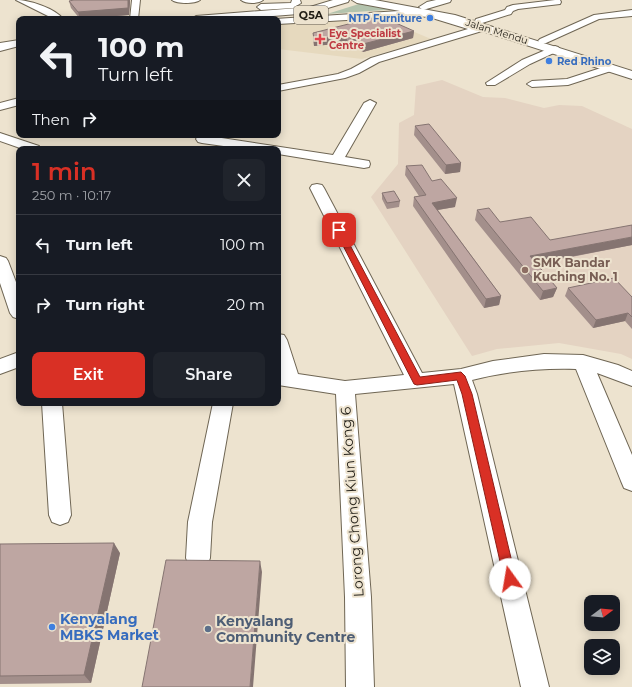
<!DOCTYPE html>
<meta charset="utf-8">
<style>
body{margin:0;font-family:Montserrat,sans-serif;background:#20242c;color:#f1f3f6;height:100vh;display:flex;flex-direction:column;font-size:15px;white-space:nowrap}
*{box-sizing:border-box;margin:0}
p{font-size:13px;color:#9ea1a6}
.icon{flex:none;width:22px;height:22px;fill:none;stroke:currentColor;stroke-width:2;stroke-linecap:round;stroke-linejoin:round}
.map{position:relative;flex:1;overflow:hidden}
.drawer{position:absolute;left:16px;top:146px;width:265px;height:260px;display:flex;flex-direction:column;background:#171b24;border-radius:8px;box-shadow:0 2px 10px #0003}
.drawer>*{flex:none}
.top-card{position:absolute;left:16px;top:16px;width:265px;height:122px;border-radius:8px;box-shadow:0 2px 10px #0003;background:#171b24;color:#f1f3f6;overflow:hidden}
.needle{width:26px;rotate:74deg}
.controls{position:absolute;left:584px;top:595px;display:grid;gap:8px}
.controls a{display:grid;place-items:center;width:36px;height:36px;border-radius:8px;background:#171b24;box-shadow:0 2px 10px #0003;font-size:20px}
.pin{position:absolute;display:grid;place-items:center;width:34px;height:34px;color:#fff;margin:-17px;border-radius:8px;box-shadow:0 2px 6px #0006}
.me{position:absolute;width:44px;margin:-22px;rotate:347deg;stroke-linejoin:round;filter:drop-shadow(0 0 3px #0008)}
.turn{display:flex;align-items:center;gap:14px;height:84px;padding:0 16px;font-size:18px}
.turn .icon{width:52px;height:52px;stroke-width:2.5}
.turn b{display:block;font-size:28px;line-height:34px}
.then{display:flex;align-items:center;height:38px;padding:0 16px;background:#0003;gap:8px;font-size:15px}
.round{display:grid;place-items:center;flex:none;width:42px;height:42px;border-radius:8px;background:#20242c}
.summary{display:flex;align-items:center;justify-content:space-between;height:68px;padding:0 16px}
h1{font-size:24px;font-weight:600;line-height:30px;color:#d93025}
.primary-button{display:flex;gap:8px;margin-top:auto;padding:8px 16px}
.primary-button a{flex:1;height:46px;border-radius:8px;background:#d93025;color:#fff;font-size:16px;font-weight:600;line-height:46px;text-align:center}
.primary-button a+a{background:#20242c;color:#f1f3f6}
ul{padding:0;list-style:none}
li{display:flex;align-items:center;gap:12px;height:60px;padding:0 16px;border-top:1px solid #363941}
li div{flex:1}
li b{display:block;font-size:15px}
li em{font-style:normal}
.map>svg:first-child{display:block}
.built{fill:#e6d9be}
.education{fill:#e4d3c2}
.green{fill:#b3c3ad}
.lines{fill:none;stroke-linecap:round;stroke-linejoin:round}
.minor-casing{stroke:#6f6654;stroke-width:2}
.major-casing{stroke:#6f6654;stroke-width:2}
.minor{fill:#fff;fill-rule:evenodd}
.major{fill:#fff;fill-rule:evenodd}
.wall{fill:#a38f8b}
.shaded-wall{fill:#857471}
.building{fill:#bea6a2;stroke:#857471}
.route{fill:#d93025;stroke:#8d1f18}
.shop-dot{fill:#3f7fe0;stroke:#ede3cf;stroke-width:1.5}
.health-dot{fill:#e0444e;stroke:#ede3cf;stroke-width:1.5}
.education-dot{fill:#8d6e63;stroke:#ede3cf;stroke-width:1.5}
.service-dot{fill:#5c6f8a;stroke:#ede3cf;stroke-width:1.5}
.labels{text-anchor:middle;stroke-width:4;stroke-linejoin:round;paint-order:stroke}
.far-shop-label{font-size:10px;font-weight:bold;fill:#366cbe;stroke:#ede3cf;text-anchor:end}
.far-street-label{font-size:10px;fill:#211e16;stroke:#ede3cf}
.far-health-label{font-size:10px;font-weight:bold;fill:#be3a42;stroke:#ede3cf;text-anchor:start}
.shield{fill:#ede3cf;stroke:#5e594e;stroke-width:1}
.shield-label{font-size:11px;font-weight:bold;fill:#211e16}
.education-label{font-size:12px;font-weight:bold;fill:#785e54;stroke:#ede3cf;text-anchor:start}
.near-street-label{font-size:14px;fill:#211e16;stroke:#ede3cf}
.near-shop-label{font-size:14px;font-weight:bold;fill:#366cbe;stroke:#ede3cf;text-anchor:start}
.near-service-label{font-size:14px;font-weight:bold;fill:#4e5e75;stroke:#ede3cf;text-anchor:start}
</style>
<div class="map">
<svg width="632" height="687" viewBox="0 0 632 687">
<rect width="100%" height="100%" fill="#ede3cf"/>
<path class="built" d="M408,14L386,20L431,39L362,59L278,49V22Z"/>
<path class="education" d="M442,80L483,97L505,98L544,108L559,105L582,106L632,129V359L621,354L559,343L497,349L472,356L371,197L398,164L399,123L414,115L416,86Z"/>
<path class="green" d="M362,3L399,9L327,14Z"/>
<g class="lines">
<defs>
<path id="minor" d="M16,0C29,0 55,8 63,19H54Z
M132,0H140L138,19H130Z
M172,0H200C195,4 177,4 172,0Z
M241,0H263C258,4 246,4 241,0Z
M292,0H300L301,3L293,8L261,10L257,7L261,4L291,3Z
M436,0H451L450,2L423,10L419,7L427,2Z
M555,0H560L561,2L560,4L518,9L513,11L511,14L479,24L475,21L476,19L505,10L507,7L513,5Z
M415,10L430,12L478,26L484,24L488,27L482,31L379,62L359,73L345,78L278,91V85L338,74L351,69L371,58L468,29L429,17L415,16L278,24V19H275Z
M632,10V16L599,19L546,43H540L538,41L540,39L594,15Z
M555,46L558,47L560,49L558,51L530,64L495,85H487L486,83L522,60Z
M610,65L614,66L615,68L614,70L568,85L532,87L527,84L532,81L567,79Z
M19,98V105L0,110V103Z
M370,100L376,103L345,157L369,161L370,164L369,167L364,168L278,154V149H245L202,143L198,142L196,139L198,136L202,135L333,155L364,103Z
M0,133L39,146L41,149H23L0,141Z
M317,184L322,185L324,188L422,373L461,369L493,361L544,354L583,355L618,365L632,371V386L597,373L632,455V491L624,488L621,481L576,369C540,368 507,371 472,380L477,394L549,687H521L454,384L355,394L371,597L374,687H346L345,597L336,394L278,385V334L284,335L287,340L298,374L345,381L404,375L310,188L312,185Z
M0,256L6,258L8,261L19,290V319L13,317L10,313L0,283Z
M19,352V367L0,374V359Z
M42,403H62L71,515L68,522L60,525L52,522L49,515Z
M213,403H233L212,522L210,558L207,566L198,570L189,566L186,558L188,522Z"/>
<path id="major" d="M333,0H349L348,2L311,13L237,19H191L196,16L310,7Z
M352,0H375L455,15L632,71V79L448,20L357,3Z
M19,40V46L0,51V43Z"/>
</defs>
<use href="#minor" class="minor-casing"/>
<use href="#major" class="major-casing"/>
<use href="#minor" class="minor"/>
<use href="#major" class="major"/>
</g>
<path class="wall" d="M69,1L130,3L129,15L80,19L71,8Z
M414,31L413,38L363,52L347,43L314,46L313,41V33Z
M415,126L461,163L460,172L445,174L414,135Z
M406,166L432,181L455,207L438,210L501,296L499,305L484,308L413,206L414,197L419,196L405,175Z
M382,193L400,201L399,207L387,209L382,199Z
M477,210L500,222L550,240L632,245L536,264L557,288L553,297L540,300L475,220Z
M568,288L632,297V329L625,321L593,328L565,296Z
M0,544L120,553L91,683L0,684Z"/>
<path class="shaded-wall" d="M128,0H130V3L129,15L80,19L78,12Z
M414,31L413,38L363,52V44Z
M347,36V43L314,46V39Z
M461,163L460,172L445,174L446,165Z
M457,198L455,207L431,211L432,203Z
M632,237V245L527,265L530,256Z
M557,288L553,297L540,300L543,291Z
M501,296L499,305L484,308L486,299Z
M628,313L625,321L593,328L596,320Z
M114,543L120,553L91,683L84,675Z
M260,561L262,572L253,687H250Z"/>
<path class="building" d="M74,0H128V8L78,12L69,1Z
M380,16L414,31L363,44L347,36L314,39L313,33Z
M429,124L461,163L446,165L415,126Z
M422,165L432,181L441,179L457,198L432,203L501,296L486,299L414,197L426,195L406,166Z
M394,191L400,201L387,203L382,193Z
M489,208L500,222L531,217L550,240L632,225V237L530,256L557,288L543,291L477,210Z
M614,278L632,297V317L628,313L596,320L568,288Z
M114,543L84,675L0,676V544Z
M166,560L260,561L250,687H142Z"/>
<path class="route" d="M339,227L342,230L420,377L461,372L465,376L472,394L516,579L514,584L510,585L506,584L504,579L462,394L457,380L417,385L414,384L335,230Z"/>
<g class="shop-dot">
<circle cx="430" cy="18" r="4"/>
<circle cx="549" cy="61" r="4"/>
<circle cx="52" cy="627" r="4"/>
</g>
<path class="health-dot" d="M318 33h4v4h4v4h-4v4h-4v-4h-4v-4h4z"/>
<circle class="education-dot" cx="525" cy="270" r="4"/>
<circle class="service-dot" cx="208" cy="629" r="4"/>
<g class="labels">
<g class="far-shop-label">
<text x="422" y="22">NTP Furniture</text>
<text x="557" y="65" text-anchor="start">Red Rhino</text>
</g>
<g class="far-street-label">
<text transform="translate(497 31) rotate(17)" y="4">Jalan Mendu</text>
</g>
<g class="far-health-label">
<text x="329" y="37">Eye Specialist<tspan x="329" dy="12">Centre</tspan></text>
</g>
<rect class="shield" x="294" y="6" width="34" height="18" rx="3"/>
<g class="shield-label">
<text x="311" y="19">Q5A</text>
</g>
<g class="education-label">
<text x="533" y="267">SMK Bandar<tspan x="533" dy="14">Kuching No. 1</tspan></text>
</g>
<g class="near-street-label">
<text transform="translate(352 502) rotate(-94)" y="5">Lorong Chong Kiun Kong 6</text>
</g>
<g class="near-shop-label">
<text x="60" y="624">Kenyalang<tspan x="60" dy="16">MBKS Market</tspan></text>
</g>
<g class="near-service-label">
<text x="216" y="626">Kenyalang<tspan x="216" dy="16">Community Centre</tspan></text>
</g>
</g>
</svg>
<div class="controls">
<a><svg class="needle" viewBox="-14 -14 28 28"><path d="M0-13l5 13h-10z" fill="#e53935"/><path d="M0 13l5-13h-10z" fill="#9ea1a6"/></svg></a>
<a><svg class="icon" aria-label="layers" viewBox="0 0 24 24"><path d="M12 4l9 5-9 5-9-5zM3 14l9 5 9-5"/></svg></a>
</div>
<div class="pin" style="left:339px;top:230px;background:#d93025"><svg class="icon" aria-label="arrive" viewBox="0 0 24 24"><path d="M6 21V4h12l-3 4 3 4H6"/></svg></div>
<svg class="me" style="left:510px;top:579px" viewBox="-20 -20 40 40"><circle r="19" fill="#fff"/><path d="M0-13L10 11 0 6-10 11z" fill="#d93025"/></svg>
<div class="top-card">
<div class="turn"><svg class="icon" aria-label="left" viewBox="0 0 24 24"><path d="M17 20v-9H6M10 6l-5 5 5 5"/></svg><div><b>100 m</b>Turn left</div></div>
<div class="then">Then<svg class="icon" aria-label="right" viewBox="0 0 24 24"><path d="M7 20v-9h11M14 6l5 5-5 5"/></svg></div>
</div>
<section class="drawer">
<div class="summary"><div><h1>1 min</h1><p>250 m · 10:17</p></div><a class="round"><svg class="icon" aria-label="close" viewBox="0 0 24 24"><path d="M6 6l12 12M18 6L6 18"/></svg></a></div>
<ul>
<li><svg class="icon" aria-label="left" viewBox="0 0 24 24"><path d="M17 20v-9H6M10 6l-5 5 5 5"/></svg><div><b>Turn left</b></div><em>100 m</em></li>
<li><svg class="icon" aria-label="right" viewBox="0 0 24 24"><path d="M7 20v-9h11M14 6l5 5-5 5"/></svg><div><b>Turn right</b></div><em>20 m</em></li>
</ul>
<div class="primary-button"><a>Exit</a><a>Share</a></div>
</section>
</div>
